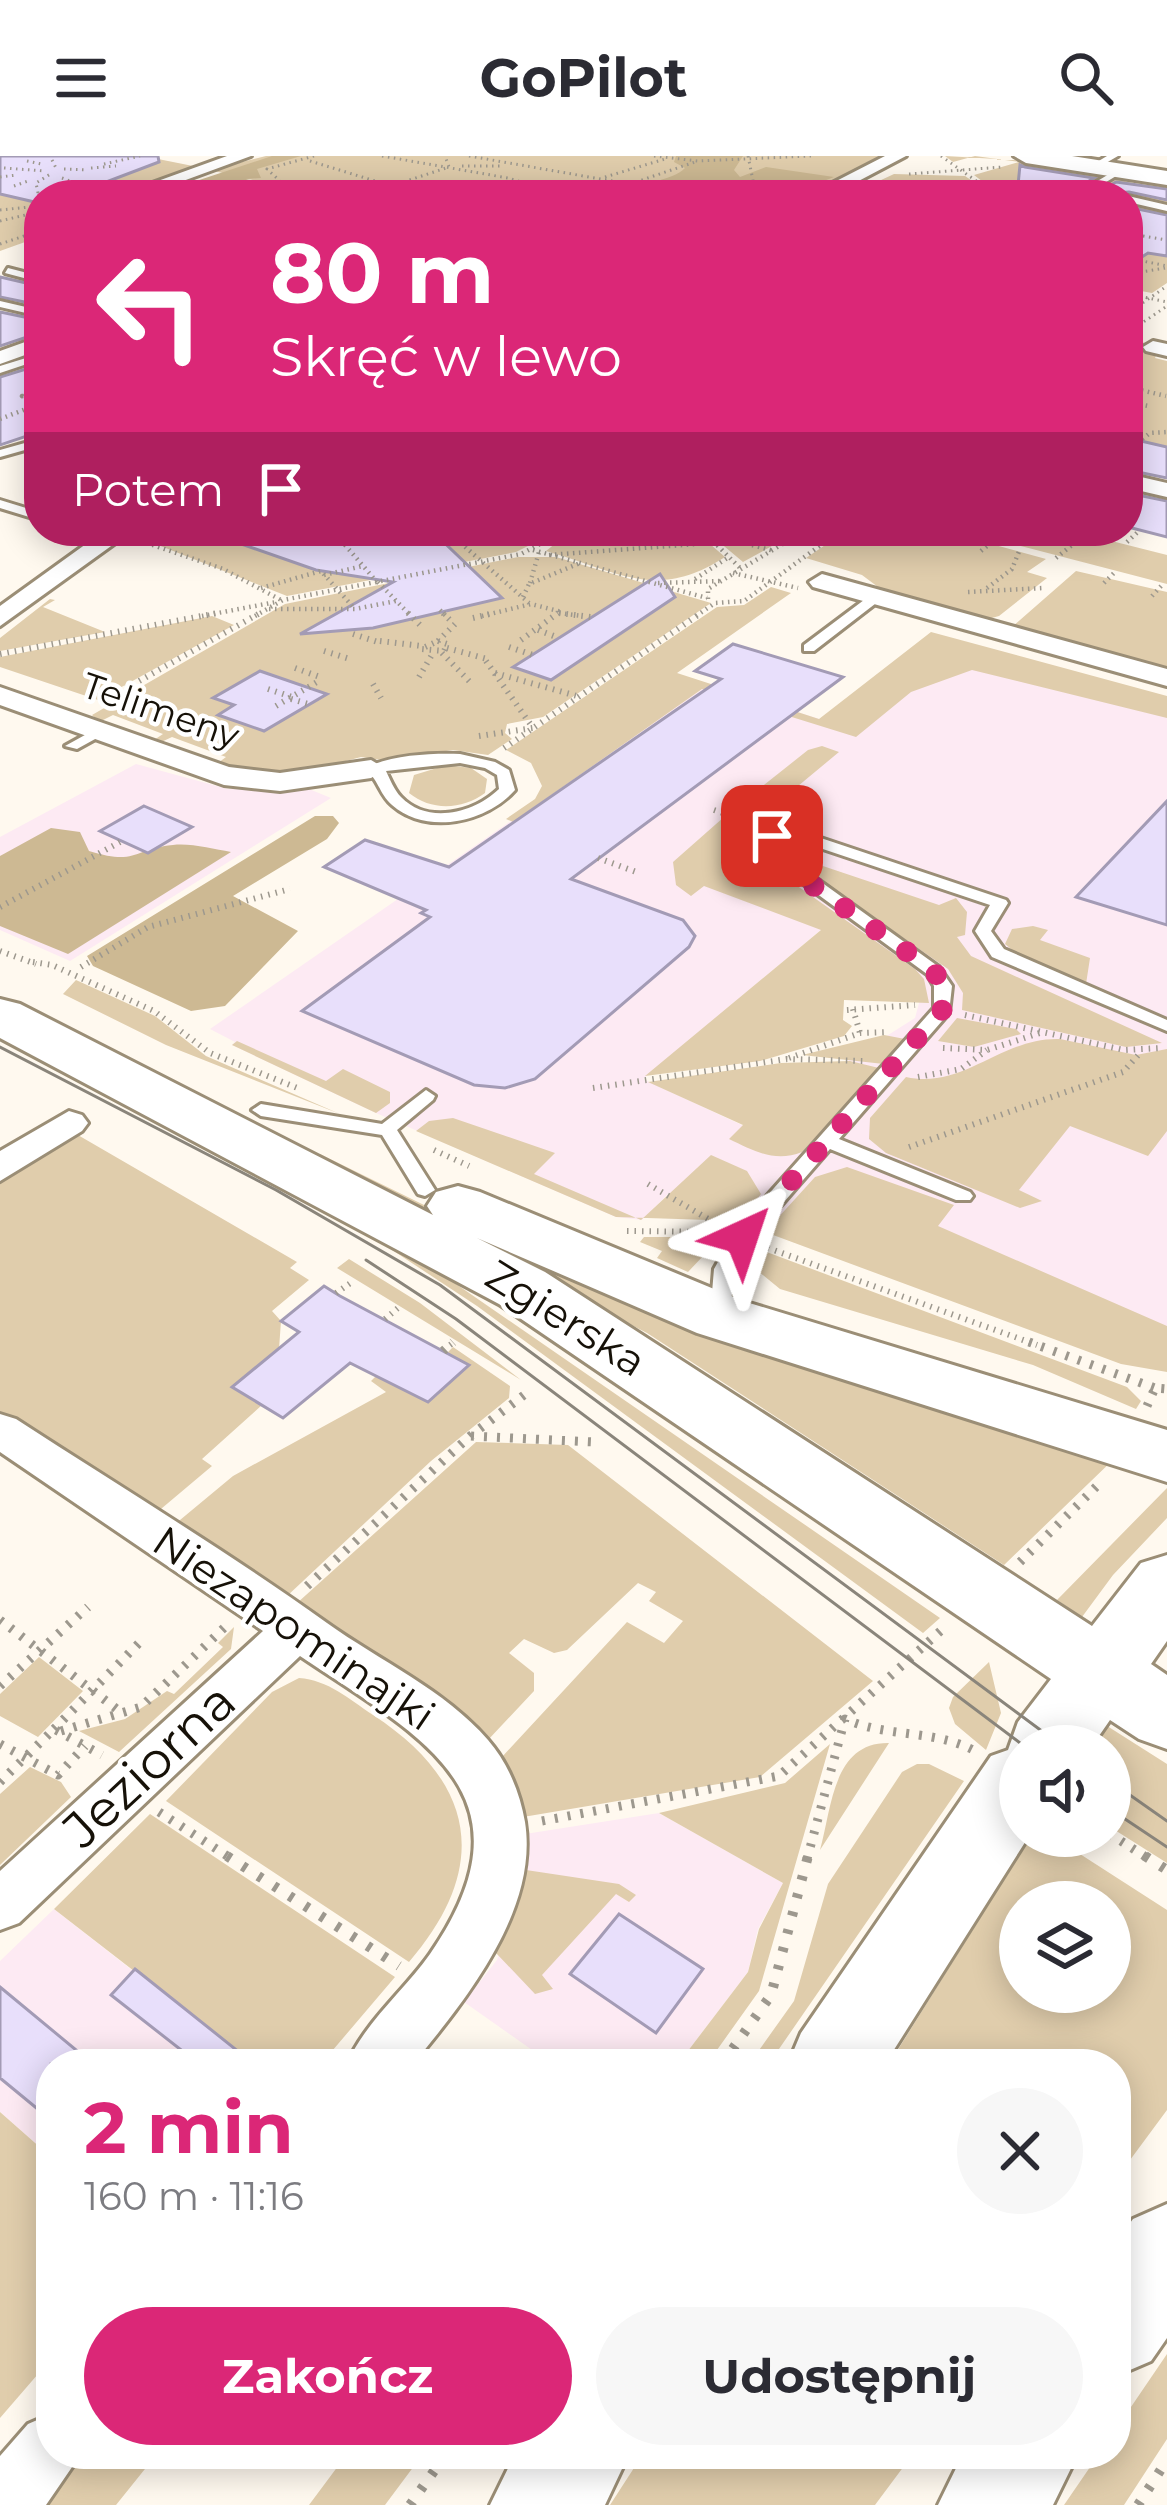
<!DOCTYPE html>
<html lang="pl">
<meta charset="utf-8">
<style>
body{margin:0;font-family:Montserrat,sans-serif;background:#f7f7f7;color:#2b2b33;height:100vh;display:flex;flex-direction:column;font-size:45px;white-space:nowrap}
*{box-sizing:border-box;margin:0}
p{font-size:39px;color:#7c7c81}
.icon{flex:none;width:66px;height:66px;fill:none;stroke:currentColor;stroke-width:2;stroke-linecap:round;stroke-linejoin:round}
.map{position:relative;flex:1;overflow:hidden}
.panel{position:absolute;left:36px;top:1893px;width:1095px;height:420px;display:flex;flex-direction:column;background:#fff;border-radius:48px;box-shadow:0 6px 30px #0003}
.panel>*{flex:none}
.banner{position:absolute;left:24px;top:24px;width:1119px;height:366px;border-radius:48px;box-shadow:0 6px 30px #0003;background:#db2777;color:#fff;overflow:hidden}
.tools{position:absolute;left:999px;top:1569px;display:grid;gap:24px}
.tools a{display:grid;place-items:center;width:132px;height:132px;border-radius:50%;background:#fff;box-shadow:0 6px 30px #0003;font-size:60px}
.pin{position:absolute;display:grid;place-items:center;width:102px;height:102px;color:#fff;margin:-51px;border-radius:24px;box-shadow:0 6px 18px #0006}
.me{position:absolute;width:132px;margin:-66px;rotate:42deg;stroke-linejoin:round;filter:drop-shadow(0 0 9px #0008)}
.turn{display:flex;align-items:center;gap:42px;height:252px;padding:0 48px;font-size:54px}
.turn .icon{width:156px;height:156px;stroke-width:2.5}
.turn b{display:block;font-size:84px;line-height:102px}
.then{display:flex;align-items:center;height:114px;padding:0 48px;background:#0003;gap:24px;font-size:45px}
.round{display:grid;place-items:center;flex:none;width:126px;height:126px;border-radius:63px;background:#f7f7f7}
.headline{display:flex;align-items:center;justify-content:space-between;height:204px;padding:0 48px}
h1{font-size:72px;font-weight:700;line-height:90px;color:#db2777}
.cta{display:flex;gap:24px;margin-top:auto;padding:24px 48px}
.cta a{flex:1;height:138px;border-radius:72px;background:#db2777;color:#fff;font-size:48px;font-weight:700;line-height:138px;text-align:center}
.cta a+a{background:#f7f7f7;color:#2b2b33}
header{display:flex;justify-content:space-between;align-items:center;height:156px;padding:0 48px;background:#fff;font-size:54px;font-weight:700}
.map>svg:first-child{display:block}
.commercial{fill:#fdeaf3;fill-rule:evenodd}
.green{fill:#e0cdac;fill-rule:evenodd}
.forest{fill:#cdb993}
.building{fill:#e8dffb;stroke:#a39bb5;stroke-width:3}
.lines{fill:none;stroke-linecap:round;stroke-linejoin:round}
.lane-casing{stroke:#9b8e76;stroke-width:6}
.street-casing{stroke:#9b8e76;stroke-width:6}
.secondary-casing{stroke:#9b8e76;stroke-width:6}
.primary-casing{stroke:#9b8e76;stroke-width:6}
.path-far4{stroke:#9d988e;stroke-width:3;stroke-dasharray:1.5 4.5;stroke-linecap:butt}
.path-far3{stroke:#9d988e;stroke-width:4.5;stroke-dasharray:1.5 4.5;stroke-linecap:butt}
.path-far2{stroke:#9d988e;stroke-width:6;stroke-dasharray:1.5 6;stroke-linecap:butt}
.path-far1{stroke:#9d988e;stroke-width:9;stroke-dasharray:3 10;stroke-linecap:butt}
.path{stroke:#9d988e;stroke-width:10;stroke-dasharray:4.5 14;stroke-linecap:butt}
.lane{fill:#fff;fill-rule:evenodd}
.street{fill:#fff;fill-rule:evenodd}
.secondary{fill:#fff;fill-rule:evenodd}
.primary{fill:#fff;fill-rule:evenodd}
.tram{stroke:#8a857b;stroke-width:3}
.route{stroke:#db2777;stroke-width:21;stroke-dasharray:0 37.8}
.labels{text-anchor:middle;stroke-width:9;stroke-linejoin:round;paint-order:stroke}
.far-street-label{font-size:36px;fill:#161108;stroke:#fff}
.street-label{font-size:42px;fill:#161108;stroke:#fff}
.near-street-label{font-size:51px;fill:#161108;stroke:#fff}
</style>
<header><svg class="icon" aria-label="menu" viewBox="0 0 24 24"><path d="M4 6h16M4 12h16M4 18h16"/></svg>GoPilot<svg class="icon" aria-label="search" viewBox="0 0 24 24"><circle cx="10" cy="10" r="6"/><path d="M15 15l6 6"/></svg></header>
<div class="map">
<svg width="1167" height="2349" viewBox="0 0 1167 2349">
<rect width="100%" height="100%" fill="#fff9ef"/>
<path class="commercial" d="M963,486L1167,542V1207L669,1037L642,1064L616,1061L376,957L232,889L235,886L210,873L709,528L854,574ZM822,773L922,836L915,862L744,970L643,923Z
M136,608L228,633H309L331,642L70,805L0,774V681Z
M659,1657L783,1727L758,1773L748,1816L678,1908H552L464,1846L497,1804L526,1714L525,1678Z
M54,1753L252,1908H51V2001L0,1956V1805Z"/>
<path class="green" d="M0,0H143L193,10L119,39H39V81L0,95Z
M266,0H890L807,39H318L210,14Z
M945,0L1050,6L1167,36V127L1152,137L1141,135L1129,119L1128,39H1018L1012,31L991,32L974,19L1019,6L975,0L953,6Z
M894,18L965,20L983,32L964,35L973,39H849Z
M1128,185L1147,187L1142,192L1157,197L1155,202L1167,205V319L1128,310Z
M160,375H558L516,396L287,440L148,385L146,382Z
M571,375H695L725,401C656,446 617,415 546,395Z
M706,375H799L743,406Z
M846,375H968L962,380L1046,403L1027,416L1047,422L999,460L988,463L882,434L862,419L806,402Z
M989,375H1072L1167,399V428L1002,385Z
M518,401H556L711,447L543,561L507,568L505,577L512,583L488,599L453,594L382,604L361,601L293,619L214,610L226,601L172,581L157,588L151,586L163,578L113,559L99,566L92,559L285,448Z
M1076,415L1167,436V512L1013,470Z
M771,431L791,437L677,517L819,563L931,476L1167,540V562L972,514L911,536L856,581L702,533L513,666L506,663L535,643L542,630L531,607L506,594L717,451L744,449Z
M50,443L55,444L43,451L105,476L0,495V482Z
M212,460L234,469L98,544L0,511V501Z
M822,590L839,596L774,650L773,663L766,669L730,656L808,594Z
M447,609L471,612L487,623L485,637C462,654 431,655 409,637L414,619Z
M724,661L759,675L751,689L755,700L915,813L924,823L929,847L844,844L843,864L852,870L844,880L760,905L645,920L821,774L704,730L691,740L676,729L673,706Z
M791,686L820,696L811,706L939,749L956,742L967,756L965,779L957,781L971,800L1162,887L1126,891L962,854L963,837L948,813L801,711Z
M1033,770L1048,774L1040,784L1090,802L1086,828L1017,798L1005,788L1012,773Z
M76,824L155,860L206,900L340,958L166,889L63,838Z
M957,862L1016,873L1021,878L974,891L938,885Z
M884,879L905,883L884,908L802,899Z
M1060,883L1136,899L1167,893V975L1148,1000L1070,970L1019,1034L1042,1045L1020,1052L886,997L869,983L870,962L906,921C964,934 1001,881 1060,883Z
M237,885L326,925L343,913L390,936V947L376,957L232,889Z
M850,905L879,912L802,996C775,1007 754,995 729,983L743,969L648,926L781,907Z
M453,962L555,997L534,1018L641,1064L711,999L747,1015L761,1038L740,1065L616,1061L416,975L429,965Z
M71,975L297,1106L290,1112L309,1124L272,1155L281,1165L279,1193L232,1231L262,1249L202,1303L212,1310L155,1358L0,1259V1024Z
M320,998L475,1074L1117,1300L1004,1409L647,1177L312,1004Z
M847,1011L954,1049L938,1070L1167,1170V1216L1121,1208L765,1076L815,1021Z
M388,1081L940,1462L923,1477L477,1150L377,1084Z
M644,1081H721L688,1116L657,1102L662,1095L640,1086Z
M756,1092L1127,1231L1141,1245L1136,1253L1033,1209L780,1133L758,1115Z
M349,1103L420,1147L521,1224L337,1112Z
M453,1191L510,1230L509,1242L431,1305L286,1441L174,1369L233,1320L386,1236L371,1225L377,1219L428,1246L469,1209L447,1197Z
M476,1286L568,1289L873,1525L760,1621L523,1661L514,1622L501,1602L627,1466L664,1487L683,1465L649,1445L656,1436L638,1427L567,1494L554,1497L524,1483L509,1497L534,1517V1535L488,1584L472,1564L296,1448Z
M1167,1332V1362L1113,1419L1082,1461L1057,1444Z
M234,1471L231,1493L119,1596L79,1575L125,1563L167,1535L174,1538L223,1491L218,1487Z
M39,1501L83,1535L38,1581L0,1560V1538Z
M989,1506L1001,1557L986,1594L955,1568L949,1552L953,1541Z
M299,1522C328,1524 349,1543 373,1559C476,1626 491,1711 409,1806L166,1645L272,1536Z
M1104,1568L1167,1608V1707L1110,1671V1590H1089Z
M889,1587L820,1694C832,1651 833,1586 889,1587Z
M830,1588L759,1835L707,1908H678L748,1816L759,1773L783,1727L659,1657L785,1627Z
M917,1608H929L964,1625L770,1906L757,1897L794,1845L828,1728L902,1616Z
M30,1611L61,1626L71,1641L0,1709V1638Z
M150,1658L395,1821L321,1908H254L54,1753Z
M1031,1680H1052L1167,1754V1954L1116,2023V1908H889ZM1020,1746H1110V1836H1020Z
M526,1714L619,1728L636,1739L629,1746L616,1738L542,1819L553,1833L535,1838L496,1797Z
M0,1956L51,2001V2203L0,2262Z
M1167,2198V2283L1124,2349H1064L1099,2298H1116V2273Z
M74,2298H157L116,2349H31Z
M347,2298H423L385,2349H309Z
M643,2298H913L875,2349H610Z"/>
<path class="forest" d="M272,0H301L257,13L261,22L246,23L318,39H154Z
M676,0H743L734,14L740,21L766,11L834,21L788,39H638C646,22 671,26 685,12L674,6Z
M315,660H333L339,667L327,683L233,740L298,775L225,850L191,855L93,810L87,800Z
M51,672L80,676L89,695C137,710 133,693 173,689C191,687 213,693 231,696L68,798L0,770V700Z"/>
<path class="building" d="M0,0H158L159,6L72,39H39V47L0,38Z
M1020,9L1025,11L1094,22L1079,31V39H1017Z
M1116,26L1167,33V44L1129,36L1093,39Z
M1128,51L1167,59V100L1148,97L1128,110Z
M0,121L39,130V149L0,141Z
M0,156L39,164V177L0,190Z
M39,209V276L0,289V221Z
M1128,282L1167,291V322L1128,314Z
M1128,337L1167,345V381L1128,371Z
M225,375H432L502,442L373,472L300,478L393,426L316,414L224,382Z
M660,418L675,441L551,524L513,511Z
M733,488L843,521L571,723L683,764L695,780L689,791L535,923L505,932L474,929L302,855L430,761L421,757L426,754L324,711L365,684L449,711L721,523L695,515Z
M260,515L327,538L264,575L218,559L234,549L213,542Z
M1167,645V769L1076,741Z
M144,650L192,671L148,697L100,675Z
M324,1130L340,1140L469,1209L428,1246L350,1207L283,1262L232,1231L299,1176L281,1165Z
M619,1758L703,1813L656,1877L570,1818Z
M135,1813L254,1908H199L111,1839Z
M0,1831L93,1908H51V1964L0,1922Z"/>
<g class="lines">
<defs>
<path id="lane" d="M1107,0H1118L1099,11L1092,9Z
M1119,12L1126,14L1088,37L1081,35Z
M1128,40L1167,49V55L1128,46Z
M8,112L39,120V126L5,117Z
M0,145L39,154V160L0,151Z
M39,198V204L0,217V210Z
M39,283V290L0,301V294Z
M0,344L39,356V364L0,352Z
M79,375H97L112,382L106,386Z
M872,438L884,441L814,495H804V489Z
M94,574L106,577L77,593L65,590Z
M460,598L495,606L509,614L515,634C487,666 427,680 392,649C379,638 378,621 364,613C388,599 431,597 460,598ZM460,607L485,612L497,619L499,633C474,657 428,669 401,641C394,634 390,623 386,615Z
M779,668L1006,744L1008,747L991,775L1004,793L1167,864V875L992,801L975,775L990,749L781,679L785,700L939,811L952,830L949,857L839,983L970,1036L973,1040L970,1044H956L830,993L750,1085L734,1113L730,1161L720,1168L710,1161L714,1113L735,1076L934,852V830L927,818L772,705L764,679Z
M426,934L435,940L433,944L397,974L435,1034L425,1040L418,1038L382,979L261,960L252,954L261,948L382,968Z"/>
<path id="street" d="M227,0H251L145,39H119Z
M885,0H906L832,39H809Z
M39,181V194L0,208V195Z
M1153,185L1167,188V200L1146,195L1143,191Z
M1128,318L1167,327V341L1128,332Z
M104,375H132L0,470V450Z
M822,418L1167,513V530L813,431L809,426Z
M0,531L229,611L280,617L371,604L386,613L371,622L280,635L224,629L0,549Z
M69,955L82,959L88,967L82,975L0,1025V995Z
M0,1258L16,1263C119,1330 228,1396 327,1467C380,1505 445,1534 488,1584C508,1607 520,1637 525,1666C539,1754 465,1845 413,1908H347C365,1866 404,1835 430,1798C541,1637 420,1581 300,1500L19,1767L0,1774V1715L263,1475L0,1296Z
M51,2258V2298H81L46,2349H0V2300L28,2268Z"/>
<path id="secondary" d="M1014,0H1072L1167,15V29L1026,7Z"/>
<path id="primary" d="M0,843L20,848L433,1059L427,1050L436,1036L458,1030L480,1036L743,1145L1167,1274V1326L697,1177L477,1082L545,1116L1092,1470L1141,1407L1167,1399V1485L1151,1508L1167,1519V1593L1139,1583L1110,1564L1092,1590H1020V1680H1029L885,1908H788L801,1877L991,1600L1008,1594L1018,1566L1051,1523L499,1148L0,882Z
M1167,2048V2182L1151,2205L1116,2220V2086L1133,2063Z
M515,2298H629L605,2349H490Z
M963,2298H1078L1053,2349H938Z"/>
</defs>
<use href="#lane" class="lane-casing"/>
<use href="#street" class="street-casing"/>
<use href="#secondary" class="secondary-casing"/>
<use href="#primary" class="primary-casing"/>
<path class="path-far4" d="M314,0L267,13L281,26L350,39
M382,0L508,22L565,39
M469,0L692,39
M654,0L698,5L811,0
M748,0L756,39
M941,0L996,39
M52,4L56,12
M27,5L41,8
M310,5L385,28
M104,8L140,0
M462,10H501
M4,12L45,15
M91,12L116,10
M64,13L88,14
M909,18L1002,11
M0,21L17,19
M605,21L665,3
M62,22L73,26
M14,30L28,25
M38,37L36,27L52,17
M969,38L1015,34
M364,39L449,11L445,0
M511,39H538
M624,39L633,27L695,6
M0,54L39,50
M0,65L34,57
M1143,80L1166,84
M0,88L39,75
M1128,102L1167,110
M1128,118L1166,112
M1128,120L1138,132L1128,142
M1134,139L1167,146
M1128,157L1167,130
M1139,169L1167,150"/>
<path class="path-far3" d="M1136,233L1166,240
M22,240H34L27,243Z
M1128,246L1148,250
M1128,260L1134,261
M0,263L39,248
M1128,274L1135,268
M1128,294L1150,277L1167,276
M313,375L339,382L377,426
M364,375L371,383
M447,375L529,447
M700,375L774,395
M283,378L292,375
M337,378L353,375
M935,381L983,376
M141,385L223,413L281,444
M713,385L740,412
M1127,386L1140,374
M315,388L341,375
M533,394L707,442
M981,395L993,385
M549,399L737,385
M1056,402L1088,376
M733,417L798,432
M324,419L363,410
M695,423L729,401
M378,426L411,460
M530,427L539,396
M658,427L721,425
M1104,427L1114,417
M261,432L321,415L355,453
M987,432L1012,413L1020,393
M968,436L1043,432
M1152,440L1162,429
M523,441L529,428L580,407
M708,443V433L804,375
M269,453H355L396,445
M440,454L446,460
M559,457L582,460
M202,460L276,446
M255,460L283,444L521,398L565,375
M482,460L531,448L558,455V460
M696,460L715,447L744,445L840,375"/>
<path class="path-far2" d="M408,457L423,472
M443,457L452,466
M559,457L591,461
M473,462L494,457
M538,474L559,482
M353,478L378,486
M521,484L558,457
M380,485L422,490
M438,485L447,488L444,495L421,493Z
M438,485L458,465
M509,491L533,499
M447,492L487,503
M324,495L350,503
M442,497L471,527
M0,498L218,457
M295,512L320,521
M495,517L577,540
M419,521L433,497
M373,528L381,542
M268,533L292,541
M291,543L312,549
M100,547L260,457
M276,550L317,526
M479,580L533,572L486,505
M504,592L701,457
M714,654L755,668
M598,702L639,717
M0,751L120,686
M0,795L36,808
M33,806L52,809L154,855L210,897L300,933
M81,811L148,771L290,733
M853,853L860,877
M847,854L915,849
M965,859L1124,894L1161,892
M943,892L987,894L1040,877
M789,902L860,877L889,876
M918,921L961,913L987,894
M593,932L787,903L864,905
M909,991L1123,916L1141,896
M434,994L469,1010
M648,1028L715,1067
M627,1075L714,1076
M768,1092L1037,1189
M336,1137L352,1126
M385,1163L398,1152
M450,1189L454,1186"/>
<path class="path-far1" d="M1029,1186L1155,1232
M443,1195L453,1186
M1147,1250L1155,1232L1167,1233
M471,1280L594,1286
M1020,1406L1103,1324
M307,1430L470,1280L528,1236
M0,1464L122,1557
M0,1530L88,1451
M54,1573L142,1484
M61,1575L141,1551L226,1470
M0,1588L58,1619L85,1590
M0,1626L54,1573L102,1599
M159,1656L232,1703
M542,1665L779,1620L945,1471
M1110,1678L1149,1703
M807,1703L845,1563C887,1582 934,1573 975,1595"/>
<path class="path" d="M227,1700L399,1810
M1145,1700L1167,1714
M722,1908L771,1839L808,1700
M410,2349L446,2298
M1138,2349L1167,2304"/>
<use href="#lane" class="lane"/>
<use href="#street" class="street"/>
<use href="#secondary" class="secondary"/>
<use href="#primary" class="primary"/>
<path class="tram" d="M0,891L276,1034L440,1129L1062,1590
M366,1104L456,1163L1024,1590
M1110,1625L1167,1665
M1110,1653L1167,1691"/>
</g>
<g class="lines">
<path class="route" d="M742,1081L943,853V830L934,815L791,714L778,702L772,680"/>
</g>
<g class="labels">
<g class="far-street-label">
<text transform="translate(161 554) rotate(19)" y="13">Telimeny</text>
</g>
<g class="street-label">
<text transform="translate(566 1162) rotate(32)" y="15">Zgierska</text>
<text transform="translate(294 1472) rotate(34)" y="15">Niezapominajki</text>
</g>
<g class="near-street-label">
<text transform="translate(149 1609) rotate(-43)" y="18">Jeziorna</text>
</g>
</g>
</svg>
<div class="tools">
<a><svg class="icon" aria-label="sound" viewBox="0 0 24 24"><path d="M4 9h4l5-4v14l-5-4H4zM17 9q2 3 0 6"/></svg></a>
<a><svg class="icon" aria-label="layers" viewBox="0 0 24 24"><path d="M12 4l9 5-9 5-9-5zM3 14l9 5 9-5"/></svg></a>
</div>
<div class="pin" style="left:772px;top:680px;background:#d93025"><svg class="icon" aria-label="arrive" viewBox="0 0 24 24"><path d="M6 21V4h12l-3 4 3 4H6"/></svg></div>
<svg class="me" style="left:742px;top:1081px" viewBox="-20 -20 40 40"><path d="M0-17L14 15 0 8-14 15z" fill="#db2777" stroke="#fff" stroke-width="4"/></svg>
<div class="banner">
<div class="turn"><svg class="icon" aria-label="left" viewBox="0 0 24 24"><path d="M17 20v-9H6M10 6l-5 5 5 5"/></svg><div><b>80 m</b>Skręć w lewo</div></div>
<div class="then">Potem<svg class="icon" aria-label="arrive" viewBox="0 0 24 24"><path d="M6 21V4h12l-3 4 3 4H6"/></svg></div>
</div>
<section class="panel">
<div class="headline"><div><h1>2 min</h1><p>160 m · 11:16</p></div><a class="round"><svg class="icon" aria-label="close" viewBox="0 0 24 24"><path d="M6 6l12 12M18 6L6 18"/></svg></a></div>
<div class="cta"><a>Zakończ</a><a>Udostępnij</a></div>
</section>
</div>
